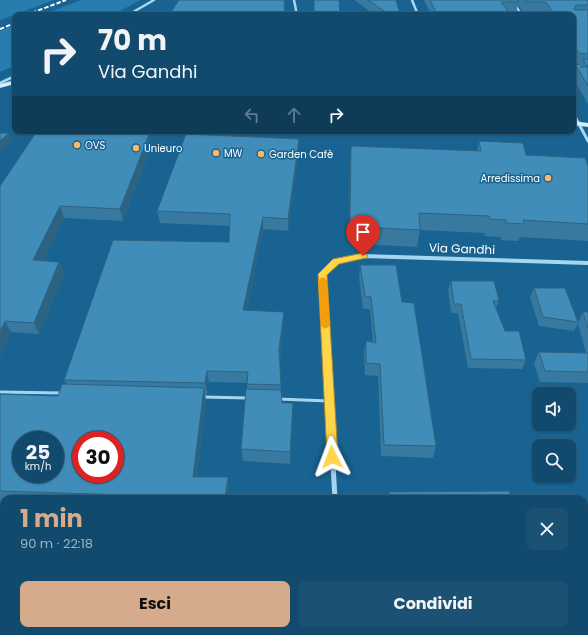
<!DOCTYPE html>
<html lang="it">
<meta charset="utf-8">
<style>
body{margin:0;font-family:Poppins,sans-serif;background:#1b5172;color:#f1f3f6;height:100vh;display:flex;flex-direction:column;font-size:15px;white-space:nowrap}
*{box-sizing:border-box;margin:0}
p{font-size:13px;color:#9cb3c2}
.icon{flex:none;width:22px;height:22px;fill:none;stroke:currentColor;stroke-width:2;stroke-linecap:round;stroke-linejoin:round}
.map{position:relative;flex:1;overflow:hidden}
.details{position:absolute;left:0px;top:495px;width:588px;height:140px;display:flex;flex-direction:column;background:#124a6d;border-radius:12px 12px 0 0;box-shadow:0 1px 3px #0004,0 0 0 1px #316280}
.details>*{flex:none}
.top-card{position:absolute;left:12px;top:12px;width:564px;height:122px;border-radius:8px;box-shadow:0 1px 3px #0004,0 0 0 1px #316280;background:#124a6d;color:#f1f3f6;overflow:hidden}
.buttons{position:absolute;left:532px;top:387px;display:grid;gap:8px}
.buttons a{display:grid;place-items:center;width:44px;height:44px;border-radius:8px;background:#124a6d;box-shadow:0 1px 3px #0004,0 0 0 1px #316280;font-size:20px}
.speed{position:absolute;left:12px;top:431px;display:flex;gap:8px;font-size:20px;font-weight:700;text-align:center}
.speed>*{display:grid;place-content:center;width:52px;height:52px;border-radius:50%;background:#124a6d;box-shadow:0 1px 3px #0004,0 0 0 1px #316280;line-height:1}
.speed small{font-size:10px;font-weight:400}
.speed .limit{border:6px solid #d22;background:#fff;color:#111}
.pin{position:absolute;display:grid;place-items:center;width:34px;height:34px;color:#fff;margin:-41px -17px;border-radius:50% 50% 50% 0;rotate:-45deg;box-shadow:0 0 4px #0007}
.pin .icon{rotate:45deg}
.me{position:absolute;width:44px;margin:-22px;rotate:357deg;stroke-linejoin:round;filter:drop-shadow(0 0 3px #0008)}
.turn{display:flex;align-items:center;gap:14px;height:84px;padding:0 20px;font-size:18px}
.turn .icon{width:52px;height:52px;stroke-width:2.5}
.turn b{display:block;font-size:28px;line-height:34px}
.lanes{display:flex;align-items:center;height:38px;padding:0 20px;background:#0003;justify-content:center;gap:20px;direction:ltr}
.lanes .off{opacity:.35}
.round{display:grid;place-items:center;flex:none;width:42px;height:42px;border-radius:8px;background:#1b5172}
.head{display:flex;align-items:center;justify-content:space-between;height:68px;padding:0 20px}
h1{font-size:24px;font-weight:700;line-height:30px;color:#d6ab8b}
.button{display:flex;gap:8px;margin-top:auto;padding:8px 20px}
.button a{flex:1;height:46px;border-radius:8px;background:#d6ab8b;color:#111;font-size:16px;font-weight:700;line-height:46px;text-align:center}
.button a+a{background:#1b5172;color:#f1f3f6}
.map>svg:first-child{display:block}
.green{fill:#277dae}
.lines{fill:none;stroke-linecap:round;stroke-linejoin:round}
.lane-far1{stroke:#a6d5f0;stroke-width:3}
.lane{stroke:#a6d5f0;stroke-width:4}
.street-far3{stroke:#a6d5f0;stroke-width:2.5}
.street-far2{stroke:#a6d5f0;stroke-width:3}
.street-far1{stroke:#a6d5f0;stroke-width:4}
.street{stroke:#a6d5f0;stroke-width:5}
.secondary{fill:#d4ecfb;fill-rule:evenodd}
.rail{stroke:#fff;stroke-width:2;stroke-dasharray:4.5 2;stroke-linecap:butt}
.wall{fill:#37799f}
.shaded-wall{fill:#2d6382}
.building{fill:#408db9;stroke:#2d6382;fill-rule:evenodd}
.route{fill:#ffd54a;stroke:#a68a30}
.slow{fill:#f59e0b}
.poi-dot{fill:#ffb665;stroke:#186391;stroke-width:1.5}
.labels{text-anchor:middle;stroke-width:3;stroke-linejoin:round;paint-order:stroke}
.far-poi-label{font-size:10px;fill:#fff;stroke:#186391;text-anchor:start}
.street-label{font-size:12px;fill:#fff;stroke:#186391}
</style>
<div class="map">
<svg width="588" height="635" viewBox="0 0 588 635">
<rect width="100%" height="100%" fill="#186391"/>
<path class="green" d="M0,0H54L0,20Z
M81,0H140L113,15H42Z
M15,25V65L0,72V31Z"/>
<g class="lines">
<path class="lane-far1" d="M0,392L62,393
M202,397L248,398
M278,399L329,401"/>
<path class="lane" d="M0,517H4"/>
<path class="street-far3" d="M294,0L297,15
M412,0L418,15
M513,0L521,15
M128,15L154,0
M573,67H588
M0,83L15,76"/>
<path class="street-far2" d="M573,113L588,141"/>
<path class="street-far1" d="M330,414L322,274L336,262L363,256L588,263"/>
<path class="street" d="M330,413L335,499
M584,629L588,630
M342,631V635"/>
<path class="secondary" d="M15,80V84L0,88V84Z
M573,121L588,123V127L573,125Z"/>
<path class="rail" d="M26,15L66,0
M0,29L15,23"/>
</g>
<path class="wall" d="M314,0L340,15H314Z
M354,0H396L400,15H375Z
M424,0H588V104L573,78L577,67H580L581,65L575,64L573,60V15H545L543,13L523,12L518,5L516,12H509L511,15H431Z
M299,139V151L288,231L263,229L247,310L284,324L280,360L281,390L282,403H293V416L290,464L243,461L241,449L247,389V383L209,382L207,395H205L206,401L197,477H228L229,489L228,499H4V502H0V394L58,396L67,384L64,380L229,242V226L160,223L157,211Z
M479,141L526,155L588,166V241L520,237L518,241L501,240L500,237L485,236L484,233L420,230L417,247L358,244V238H349L350,163L351,146L477,151Z
M152,144L123,221L64,218L43,261L59,262L64,274L39,334L11,332L0,357V186Z
M360,265L402,302L436,446L433,458L381,456L378,376L365,375L364,353L366,341L373,342L370,309H363L359,277Z
M451,281L499,300L496,309L505,331L526,360L522,369L468,368L458,313H451L448,290Z
M534,288L578,322L583,312H588V383L540,382L534,363L539,352L586,353L578,324L574,331L539,326L530,297Z
M389,492L511,499H387Z"/>
<path class="shaded-wall" d="M150,132L152,144L123,221L120,209Z
M9,133L13,142L0,153V141Z
M299,139V151L288,231V219Z
M60,206L64,218L38,272L33,260Z
M263,217V229L245,322L243,310Z
M59,262L64,274L39,334L34,323Z
M284,312V324L280,361L279,349Z
M5,321L11,332L0,357V332Z
M207,371L209,382L207,395L205,383Z
M204,388L206,401L196,489L193,477Z
M293,403V416L290,464V452Z
M228,477L229,489L228,499H225Z
M239,631H241V635H238Z"/>
<path class="building" d="M179,0H284L285,15H169Z
M314,0H339L340,15H320V14L314,12Z
M368,0H396L400,15H390Z
M430,0H518L519,2H501L511,15H437Z
M524,0H588V5H576L574,9L576,10H588V54L579,53L573,44V15H555L546,2H525Z
M583,59H588V67Z
M577,67H588V86Z
M37,131H118L150,132L120,209L60,206L33,260L59,262L34,323L5,321L0,332V186Z
M0,133H9L0,141Z
M186,134L299,139L288,219L263,217L243,310L284,312L279,349L281,385L247,384L248,372L207,371L205,383L64,380L113,240L229,242L230,214L157,211Z
M479,141L523,143L526,155L585,158L588,166V224L523,220L524,224L506,223V220L490,219L489,216L419,213L420,230L360,227V221H350L351,146L481,151Z
M360,265H396L402,302L414,303L436,446L384,445L380,364L366,363V341L376,343L371,297L365,296Z
M451,281H494L499,300L493,301L505,331H519L526,360L471,359L461,304H454Z
M534,288H565L578,322L543,317Z
M583,312H588V328Z
M539,352L588,353V372L545,371Z
M62,384L204,388L193,477H228L225,499L190,497L0,491V394L58,396ZM21,440H55V474H21ZM81,440H115V474H81Z
M246,389L281,390L282,403H293L290,452L241,449Z
M509,491L511,499H390L389,492Z
M0,534H4V631H239L238,635H0Z"/>
<path class="route" d="M363,253L368,256L366,258L339,264L327,275L338,457L336,460L332,462L329,460L327,457L318,274L333,259Z"/>
<path class="slow" d="M323,277L327,280L330,326L325,329L321,326L318,280Z"/>
<g class="poi-dot">
<circle cx="77" cy="145" r="4"/>
<circle cx="136" cy="148" r="4"/>
<circle cx="216" cy="153" r="4"/>
<circle cx="261" cy="154" r="4"/>
<circle cx="548" cy="178" r="4"/>
</g>
<g class="labels">
<g class="far-poi-label">
<text x="85" y="149">OVS</text>
<text x="144" y="152">Unieuro</text>
<text x="224" y="157">MW</text>
<text x="269" y="158">Garden Cafè</text>
<text x="540" y="182" text-anchor="end">Arredissima</text>
</g>
<g class="street-label">
<text transform="translate(462 249) rotate(2)" y="4">Via Gandhi</text>
</g>
</g>
</svg>
<div class="buttons">
<a><svg class="icon" aria-label="sound" viewBox="0 0 24 24"><path d="M4 9h4l5-4v14l-5-4H4zM17 9q2 3 0 6"/></svg></a>
<a><svg class="icon" aria-label="search" viewBox="0 0 24 24"><circle cx="10" cy="10" r="6"/><path d="M15 15l6 6"/></svg></a>
</div>
<div class="speed"><div>25<small>km/h</small></div><div class="limit">30</div></div>
<div class="pin" style="left:363px;top:256px;background:#d93025"><svg class="icon" aria-label="arrive" viewBox="0 0 24 24"><path d="M6 21V4h12l-3 4 3 4H6"/></svg></div>
<svg class="me" style="left:332px;top:457px" viewBox="-20 -20 40 40"><path d="M0-17L14 15 0 8-14 15z" fill="#ffd54a" stroke="#fff" stroke-width="4"/></svg>
<div class="top-card">
<div class="turn"><svg class="icon" aria-label="right" viewBox="0 0 24 24"><path d="M7 20v-9h11M14 6l5 5-5 5"/></svg><div><b>70 m</b>Via Gandhi</div></div>
<div class="lanes"><svg class="icon off" aria-label="left" viewBox="0 0 24 24"><path d="M17 20v-9H6M10 6l-5 5 5 5"/></svg><svg class="icon off" aria-label="ahead" viewBox="0 0 24 24"><path d="M12 20V5M6 11l6-6 6 6"/></svg><svg class="icon" aria-label="right" viewBox="0 0 24 24"><path d="M7 20v-9h11M14 6l5 5-5 5"/></svg></div>
</div>
<section class="details">
<div class="head"><div><h1>1 min</h1><p>90 m · 22:18</p></div><a class="round"><svg class="icon" aria-label="close" viewBox="0 0 24 24"><path d="M6 6l12 12M18 6L6 18"/></svg></a></div>
<div class="button"><a>Esci</a><a>Condividi</a></div>
</section>
</div>
